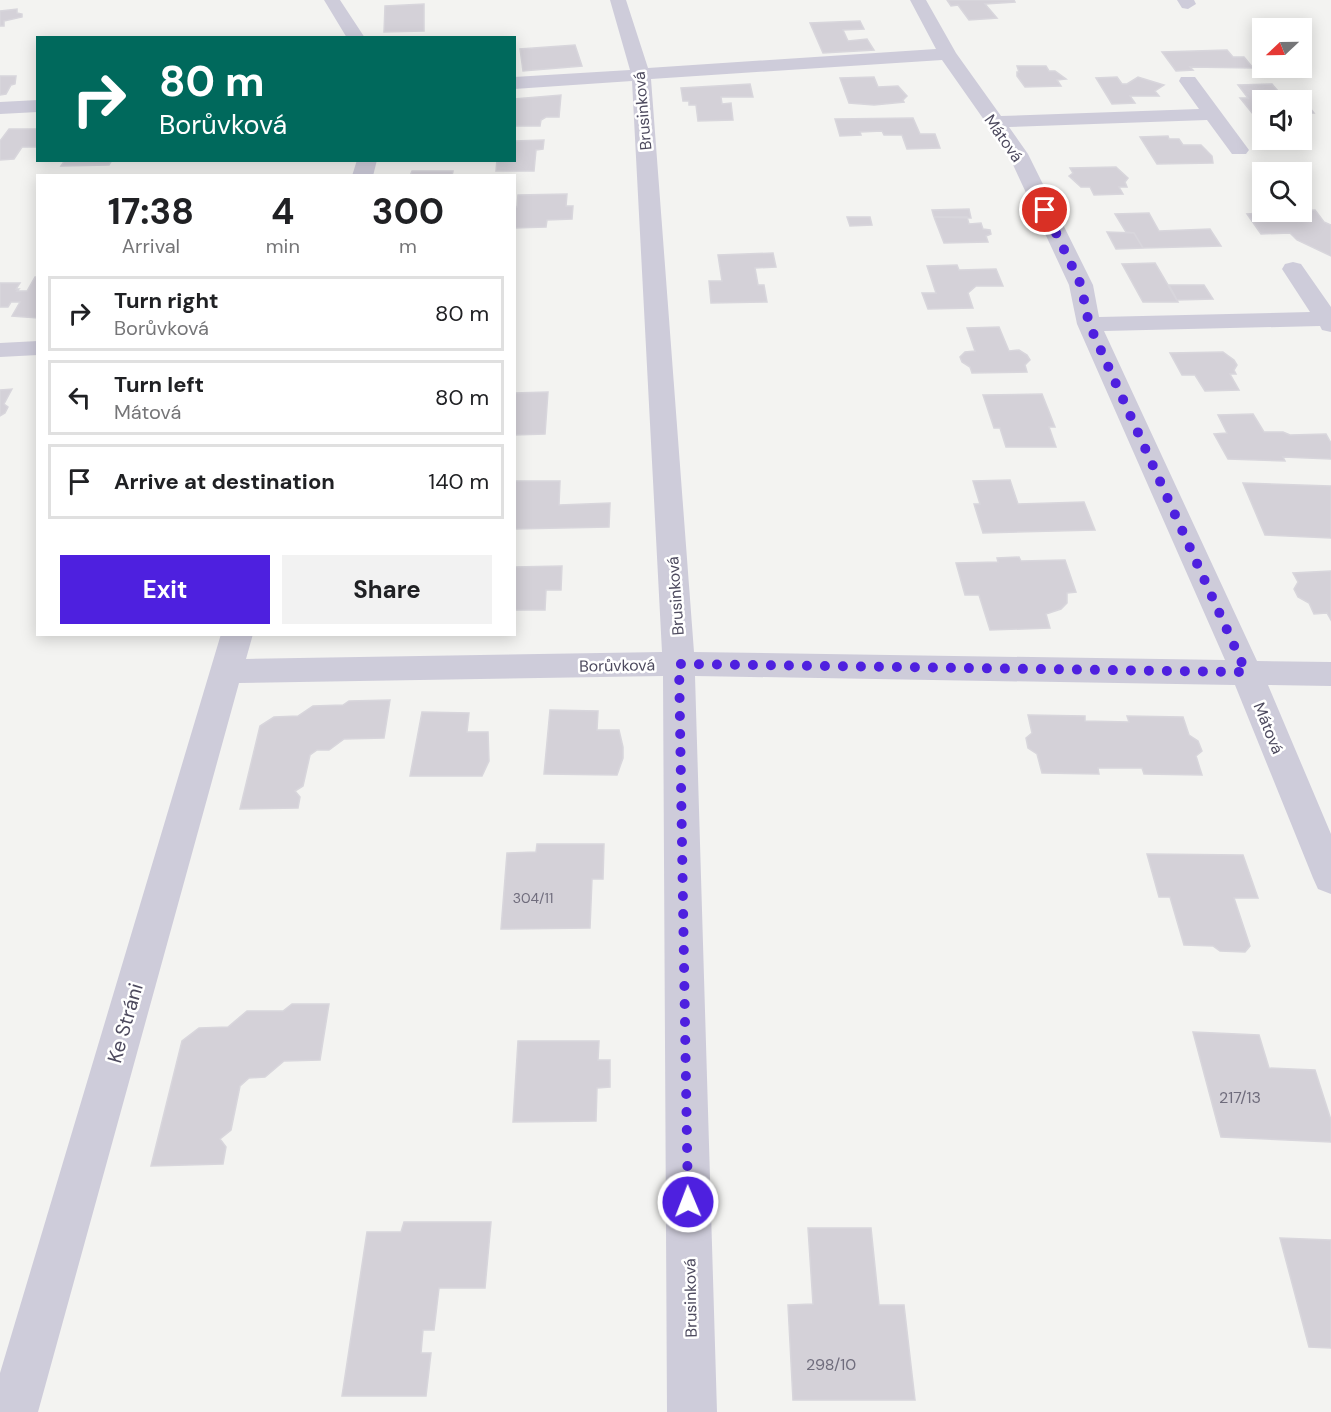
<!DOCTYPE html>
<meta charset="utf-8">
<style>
body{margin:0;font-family:"DM Sans",sans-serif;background:#f2f2f2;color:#202124;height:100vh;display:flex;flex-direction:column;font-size:22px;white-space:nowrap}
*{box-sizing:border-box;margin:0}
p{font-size:20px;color:#757577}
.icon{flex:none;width:33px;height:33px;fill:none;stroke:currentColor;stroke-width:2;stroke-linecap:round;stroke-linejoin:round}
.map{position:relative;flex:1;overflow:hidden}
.drawer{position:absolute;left:36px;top:174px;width:480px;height:462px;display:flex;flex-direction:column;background:#fff;border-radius:0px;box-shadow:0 3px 15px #0003}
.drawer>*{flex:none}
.banner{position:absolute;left:36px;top:36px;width:480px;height:126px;border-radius:0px;box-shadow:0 3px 15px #0003;background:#00695c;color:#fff;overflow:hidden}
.needle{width:39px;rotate:248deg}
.fabs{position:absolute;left:1252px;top:18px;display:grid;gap:12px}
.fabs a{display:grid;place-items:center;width:60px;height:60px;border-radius:0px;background:#fff;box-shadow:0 3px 15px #0003;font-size:30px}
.pin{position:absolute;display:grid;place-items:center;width:51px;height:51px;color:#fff;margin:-26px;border:3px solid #fff;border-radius:50%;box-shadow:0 2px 6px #0007}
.me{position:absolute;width:66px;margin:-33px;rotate:359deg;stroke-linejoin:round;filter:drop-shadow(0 0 4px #0008)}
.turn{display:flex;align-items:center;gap:21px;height:126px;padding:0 24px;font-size:27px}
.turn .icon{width:78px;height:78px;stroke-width:2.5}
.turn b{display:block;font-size:42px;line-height:51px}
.eta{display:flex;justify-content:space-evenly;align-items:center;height:102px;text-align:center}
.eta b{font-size:36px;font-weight:700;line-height:42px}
.action{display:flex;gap:12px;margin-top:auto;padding:12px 24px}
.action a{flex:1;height:69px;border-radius:0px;background:#4e20df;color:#fff;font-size:24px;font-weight:700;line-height:69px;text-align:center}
.action a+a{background:#f2f2f2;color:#202124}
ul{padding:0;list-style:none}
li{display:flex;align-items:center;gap:18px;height:75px;margin:0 12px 9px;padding:0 12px;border:3px solid #e0e0e0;border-radius:0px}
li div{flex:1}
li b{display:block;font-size:22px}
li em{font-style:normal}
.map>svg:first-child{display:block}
.building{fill:#d4d1d8;stroke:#d8d6dc;stroke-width:1.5}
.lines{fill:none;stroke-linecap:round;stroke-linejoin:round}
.minor{fill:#ceccda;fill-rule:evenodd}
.route{stroke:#4e20df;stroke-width:10;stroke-dasharray:0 18}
.labels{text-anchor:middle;stroke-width:5;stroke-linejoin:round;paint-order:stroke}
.number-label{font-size:14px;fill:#6f6c7c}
.street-label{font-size:16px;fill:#4d4a5e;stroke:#fff}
.near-number-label{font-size:16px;fill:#6f6c7c}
.near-street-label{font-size:20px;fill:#4d4a5e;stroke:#fff}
</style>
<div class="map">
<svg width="1331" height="1412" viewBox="0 0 1331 1412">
<rect width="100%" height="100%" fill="#f3f3f1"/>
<path class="building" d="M947,0H1014L1015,2L985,4L997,18L969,20L958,5L951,6Z
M424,4V31L384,32L385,6Z
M17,9V13L22,14V17L4,21V26H0V11Z
M860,21L864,29L843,30L848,41L867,39L874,50L823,53L810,23Z
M575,45L582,66L523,71L520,49Z
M1227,50L1233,57H1244L1253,68L1190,67L1193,70L1176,71L1162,52Z
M1017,66H1046L1049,71H1055L1066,79L1057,80L1061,86L1025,87L1017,76V72H1019Z
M0,76H16L15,84L11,85L6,94L0,95Z
M874,77L878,87L898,86L907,96L903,100L904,102L874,105L849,103L840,78Z
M1117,77L1122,84H1127L1138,77L1164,85L1155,91L1159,96H1130L1135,103L1112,104L1096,78Z
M750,84L753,97H721L722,104L731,103L733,120L698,121L696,105H689V101H683L681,88Z
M1272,84L1283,97H1301L1314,113H1302V100H1263V116L1261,114H1253L1240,98H1248L1238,85Z
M561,95L559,117H546L541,120L540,126H514V99Z
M913,118L920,134H935L940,148L907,149L902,135H884L882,131L860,132L861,135L840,136L835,119Z
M9,129H38V147H22L14,159L0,160V141Z
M1168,136L1169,139H1179L1183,145H1201L1212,156L1213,163L1157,164L1140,137Z
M544,140L543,149L536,150L534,171H496L497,160H514V141Z
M65,160H112L109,165L61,166Z
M1116,167L1128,178L1125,182L1127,187H1119L1123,194L1094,195L1090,187H1081L1069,176L1073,173L1070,168Z
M412,171H453L452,176H410Z
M567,194L566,206H573L572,219L547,220L546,227L514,228V207H517L518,195Z
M969,209L971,218L934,217L932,210Z
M1315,210L1324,222L1331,225V256L1297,240L1290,233L1261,234L1247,214Z
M1149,213L1159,231L1210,229L1221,246L1143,248L1134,233L1126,232L1115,214Z
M847,217H870L872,225L850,226Z
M934,217H967L969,224L981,223L983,229L990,230L991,234L986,236L988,242L944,243Z
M1107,232L1134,233L1143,248L1116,249Z
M773,253L776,267L755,268L758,285H764L767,302L711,303L709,281H722L718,255Z
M1155,263L1178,302H1143L1122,264Z
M957,265L959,270L996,269L1003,286H976L968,293L973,308L928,309L922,293H936L927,266Z
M35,277H38V318L12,316L20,302H11L8,307H0V283H20L16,289H19L17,291H27Z
M1169,285H1204L1213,299L1177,300Z
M999,327L1009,351L1019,350L1027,355L1030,360L1025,365L1027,372L972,373L970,367L962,362L960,357L965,352L975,351L967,328Z
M1223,352L1234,360L1237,365L1234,370L1236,374H1230L1239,390L1205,391L1195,375H1182L1170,353Z
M12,389L4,404L8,407L5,413L0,416V390Z
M548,392L545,434L514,435V393Z
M1042,394L1055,427H1049L1056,447H1006L1000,428H994L983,395Z
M1253,414L1264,432H1283L1290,435L1326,434L1331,443V459L1283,457L1285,461L1228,459L1214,434L1227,433L1218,415Z
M1010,480L1018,504L1084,502L1095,530L983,533L974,504H980L973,481Z
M514,481H560L559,505L610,503L609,527L514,529Z
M1243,483L1331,486V538L1265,535Z
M1019,557L1021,561L1065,560L1076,592L1067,593V603L1061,609L1046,614L1050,628L990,630L979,595H965L956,563L998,562L997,558Z
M562,566L561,590H546L545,610H514V567Z
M1331,571V620L1327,613L1314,614L1309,603L1298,597L1294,589L1298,582L1293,573Z
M390,700L384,738L344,739L329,750H317L310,755L303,786L295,791L300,797L298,808L240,809L260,726L274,717L298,716L313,706L343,705L349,701Z
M550,710L598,711L597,730H619L623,747V758L617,775L544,774Z
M422,712L469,713L467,732H488L489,761L482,776H410Z
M1028,715L1085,716V721L1129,722L1127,716L1183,717L1189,735L1198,741L1202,751L1196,756L1202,775L1144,774L1142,768H1098L1099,774L1042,773L1037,754L1028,748L1026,738L1032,733Z
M537,844H604L603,879H592L590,928L501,929L507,853L536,852Z
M1147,854L1243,855L1258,898H1234L1250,946L1245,952L1220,951L1213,946L1184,945L1170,897H1159Z
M292,1004H329L320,1060L284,1061L265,1077L249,1078L240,1086L231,1130L220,1139L226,1147L223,1164L151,1166L182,1041L199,1028L228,1027L247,1011H283Z
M1193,1032L1259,1035L1269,1068L1315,1070L1331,1120V1142L1221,1137Z
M518,1041H599L598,1060H610V1087L597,1088L596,1121L513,1122Z
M404,1222H491L485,1288H439L434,1330H423L421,1353H431L426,1396H342L367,1232H401Z
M808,1228H871L879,1305H904L915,1400H793L788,1305L813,1304Z
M1280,1238L1331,1240V1348L1309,1347Z"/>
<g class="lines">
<path class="minor" d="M324,0H340L365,38H347Z
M610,0H626L648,68L936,49L910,0H926L956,53L1001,116L1199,109L1179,81L1181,77H1195L1249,150L1246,154H1232L1207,120L1009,127L1028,154L1093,285L1099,317L1310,312L1282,269L1285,264L1293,262L1301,264L1331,307V332L1322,330L1320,326L1104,331L1257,661L1331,662V686L1268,685L1331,834V894L1318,889L1313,878L1235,685L695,676L717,1412H667L663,676L239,683L38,1412H0V1373L221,634H253L246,659L662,652L632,81L514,89V77L630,70ZM942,60L1008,154L1069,285L1077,324L1225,660L694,652L651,79Z
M1177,0H1194L1196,4L1188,9L1182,8Z
M38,100V112L0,114V102Z
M357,160H377L373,176H352Z
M38,341V355L0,357V343Z"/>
</g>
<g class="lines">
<path class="route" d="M688,1202L679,664L1246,672L1089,324L1081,285L1045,210"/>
</g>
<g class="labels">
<g class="number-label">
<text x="533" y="903">304/11</text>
</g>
<g class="street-label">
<text transform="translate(642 111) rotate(-95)" y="6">Brusinková</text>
<text transform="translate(1004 138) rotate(55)" y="6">Mátová</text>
<text transform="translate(675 596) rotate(-94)" y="6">Brusinková</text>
<text transform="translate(617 665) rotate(-1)" y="6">Borůvková</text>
<text transform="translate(1269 728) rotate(68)" y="6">Mátová</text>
<text transform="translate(690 1298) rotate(-91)" y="6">Brusinková</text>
</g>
<g class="near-number-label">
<text x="1240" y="1103">217/13</text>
<text x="831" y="1370">298/10</text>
</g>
<g class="near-street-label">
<text transform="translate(125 1023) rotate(-74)" y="7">Ke Stráni</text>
</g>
</g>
</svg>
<div class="fabs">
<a><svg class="needle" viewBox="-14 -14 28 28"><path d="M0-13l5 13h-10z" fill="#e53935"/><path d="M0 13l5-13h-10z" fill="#757577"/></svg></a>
<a><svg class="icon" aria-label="sound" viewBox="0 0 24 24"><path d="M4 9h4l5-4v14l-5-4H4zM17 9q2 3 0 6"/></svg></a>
<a><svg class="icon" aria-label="search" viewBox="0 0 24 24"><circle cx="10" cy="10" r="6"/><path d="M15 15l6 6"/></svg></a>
</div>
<div class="pin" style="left:1045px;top:210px;background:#d93025"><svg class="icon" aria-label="arrive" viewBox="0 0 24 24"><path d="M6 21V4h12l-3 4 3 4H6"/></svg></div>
<svg class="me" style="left:688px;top:1202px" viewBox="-20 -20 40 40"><circle r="17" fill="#4e20df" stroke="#fff" stroke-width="3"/><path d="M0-11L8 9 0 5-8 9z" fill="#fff"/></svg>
<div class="banner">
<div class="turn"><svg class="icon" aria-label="right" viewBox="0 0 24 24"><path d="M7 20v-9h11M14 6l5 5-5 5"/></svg><div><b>80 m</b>Borůvková</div></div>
</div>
<section class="drawer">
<div class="eta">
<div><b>17:38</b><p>Arrival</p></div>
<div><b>4</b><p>min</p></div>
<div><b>300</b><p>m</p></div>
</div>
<ul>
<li><svg class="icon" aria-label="right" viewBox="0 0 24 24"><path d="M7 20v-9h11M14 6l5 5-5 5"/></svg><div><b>Turn right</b><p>Borůvková</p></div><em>80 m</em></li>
<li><svg class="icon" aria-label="left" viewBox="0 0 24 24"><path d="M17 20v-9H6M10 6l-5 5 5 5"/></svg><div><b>Turn left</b><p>Mátová</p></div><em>80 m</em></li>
<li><svg class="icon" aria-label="arrive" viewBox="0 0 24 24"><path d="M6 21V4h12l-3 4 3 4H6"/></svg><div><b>Arrive at destination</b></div><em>140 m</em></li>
</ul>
<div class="action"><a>Exit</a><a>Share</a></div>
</section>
</div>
